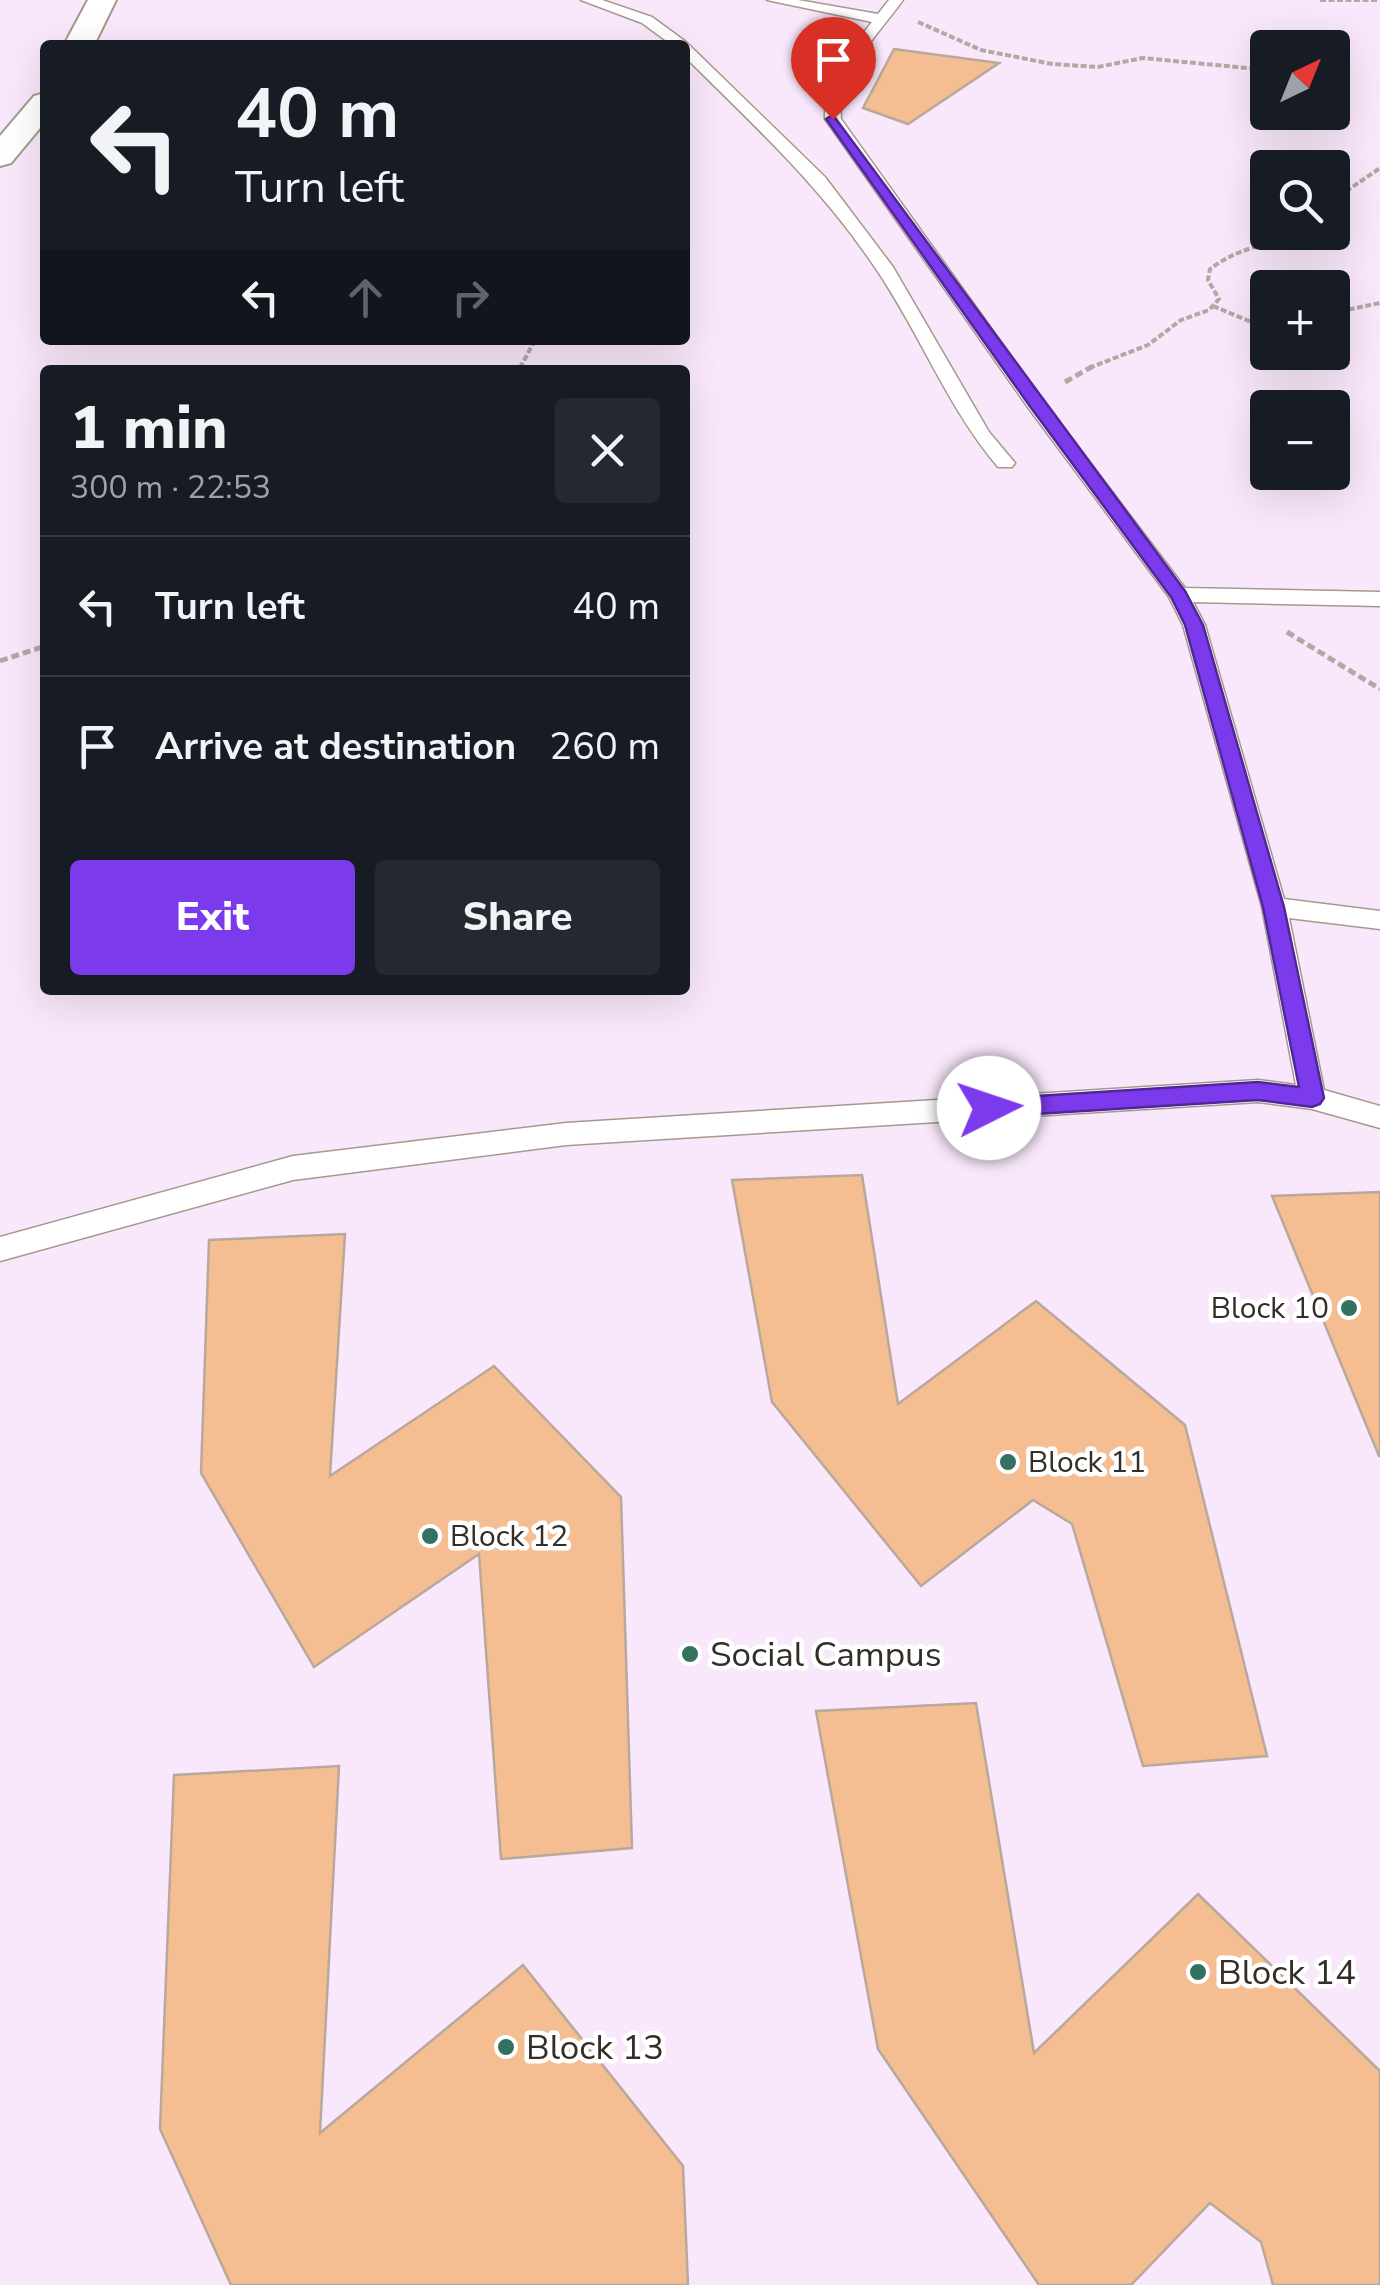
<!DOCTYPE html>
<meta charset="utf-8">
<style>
body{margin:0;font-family:"Nunito Sans",sans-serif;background:#242831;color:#f1f3f6;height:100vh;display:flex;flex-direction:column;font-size:38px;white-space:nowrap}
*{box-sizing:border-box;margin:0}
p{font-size:32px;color:#9ea1a6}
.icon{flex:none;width:55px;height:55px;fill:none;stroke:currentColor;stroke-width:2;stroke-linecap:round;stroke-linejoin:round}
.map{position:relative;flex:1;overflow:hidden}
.drawer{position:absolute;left:40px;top:365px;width:650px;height:630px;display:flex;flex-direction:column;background:#171b24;border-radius:10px;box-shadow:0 10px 40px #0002}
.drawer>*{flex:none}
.guide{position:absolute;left:40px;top:40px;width:650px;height:305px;border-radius:10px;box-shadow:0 10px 40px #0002;background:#171b24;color:#f1f3f6;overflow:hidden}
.needle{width:65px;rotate:43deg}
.fabs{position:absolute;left:1250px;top:30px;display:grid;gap:20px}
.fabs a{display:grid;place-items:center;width:100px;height:100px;border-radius:10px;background:#171b24;box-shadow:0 10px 40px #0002;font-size:50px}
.pin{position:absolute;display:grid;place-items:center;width:85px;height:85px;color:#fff;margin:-102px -42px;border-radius:50% 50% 50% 0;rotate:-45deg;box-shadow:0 0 10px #0007}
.pin .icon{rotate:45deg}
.me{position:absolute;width:110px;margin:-55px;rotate:86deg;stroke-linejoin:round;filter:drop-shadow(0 0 8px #0008)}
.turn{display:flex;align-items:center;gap:35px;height:210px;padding:0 30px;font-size:45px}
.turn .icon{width:130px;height:130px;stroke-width:2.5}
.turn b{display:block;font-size:70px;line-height:85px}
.lanes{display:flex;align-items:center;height:95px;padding:0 30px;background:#0003;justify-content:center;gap:50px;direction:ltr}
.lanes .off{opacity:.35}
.round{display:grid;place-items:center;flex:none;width:105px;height:105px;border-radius:10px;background:#242831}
.overview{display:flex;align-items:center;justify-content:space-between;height:170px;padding:0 30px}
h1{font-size:60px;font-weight:800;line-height:75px}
.primary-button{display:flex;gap:20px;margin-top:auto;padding:20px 30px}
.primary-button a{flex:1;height:115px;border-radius:10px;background:#7c3aed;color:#fff;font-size:40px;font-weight:800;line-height:115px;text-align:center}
.primary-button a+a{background:#242831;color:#f1f3f6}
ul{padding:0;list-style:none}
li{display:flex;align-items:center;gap:30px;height:140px;padding:0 30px;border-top:2px solid #363941}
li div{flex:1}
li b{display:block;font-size:38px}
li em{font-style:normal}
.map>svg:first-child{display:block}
.education{fill:#f9e8fb;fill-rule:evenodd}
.building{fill:#f5bd92;stroke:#b9a89c;stroke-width:2.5}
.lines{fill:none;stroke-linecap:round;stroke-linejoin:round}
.lane-casing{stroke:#a7988b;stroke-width:3}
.street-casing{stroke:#a7988b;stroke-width:4}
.path-far1{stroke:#b0a9a4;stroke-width:4;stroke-dasharray:6 2.5;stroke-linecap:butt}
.path{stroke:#b0a9a4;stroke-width:5;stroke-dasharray:8 4;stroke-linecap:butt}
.lane{fill:#fff;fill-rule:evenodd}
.street{fill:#fff;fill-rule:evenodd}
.route{fill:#7c3aed;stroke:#51269a;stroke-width:2.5}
.poi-dot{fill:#32725f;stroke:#fff;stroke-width:4}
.labels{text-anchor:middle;stroke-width:9;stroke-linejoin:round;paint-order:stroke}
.poi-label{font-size:30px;fill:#342e28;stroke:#fff;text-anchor:start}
.near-poi-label{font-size:35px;fill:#342e28;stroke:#fff;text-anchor:start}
</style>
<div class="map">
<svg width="1380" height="2285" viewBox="0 0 1380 2285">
<rect width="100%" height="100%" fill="#fef7f2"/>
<path class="education" d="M0,0H1380V2285H0ZM45,45H685V340H45ZM1268,48H1332V112H1268ZM1268,168H1332V232H1268ZM1268,288H1332V352H1268ZM45,370H685V990H45ZM1268,408H1332V472H1268Z"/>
<path class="building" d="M894,49L999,63L908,124L863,108Z
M862,1175L898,1404L1036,1301L1185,1425L1267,1756L1143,1766L1072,1524L1033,1500L921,1586L772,1402L732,1180Z
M1380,1192V1456H1379L1272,1196Z
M345,1234L330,1476L494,1366L621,1497L632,1848L501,1859L479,1554L314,1667L201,1473L209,1240Z
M976,1703L1034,2053L1198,1894L1380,2071V2285H1273L1261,2242L1210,2203L1131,2285H1039L878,2049L816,1711Z
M339,1766L320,2133L523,1965L683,2166L688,2285H231L160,2129L174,1775Z"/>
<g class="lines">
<defs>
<path id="lane" d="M581,0H602L652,17L686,42L825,177L893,267L989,432L1015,463L1012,467H998C947,407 919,331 874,266C821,187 753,124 685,57V45H672L642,23Z
M767,0H798L878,14L889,0H903C878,35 837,73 841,119L1041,398L1185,588L1380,592V606L1193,602L1205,625L1284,899L1380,911V929L1289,918L1324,1090L1380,1106V1128L1312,1109L1258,1102L566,1145L293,1180L0,1261V1237L293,1156L566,1123L1258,1080L1296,1085L1262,907L1183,625L1169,597L1027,406L825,119C823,81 850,50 872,22Z"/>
<path id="street" d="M88,0H116L94,45H64Z
M45,93V122L11,163L0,166V136L34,96Z"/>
</defs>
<use href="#lane" class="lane-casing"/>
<use href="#street" class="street-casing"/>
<path class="path-far1" d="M1320,0H1377
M918,22L981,50L1052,64L1098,67L1143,58L1268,70
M1332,201L1380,168
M1213,306L1268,329
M1332,313L1380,303
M520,368L535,340
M1089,368L1148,345L1181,320L1209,310L1219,299L1208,280L1210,269C1243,244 1278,243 1317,232"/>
<path class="path" d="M519,370L522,365
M1065,382L1095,365
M1287,632L1380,689
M0,661L45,646"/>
<use href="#lane" class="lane"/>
<use href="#street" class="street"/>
</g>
<path class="route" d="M833,115L1185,591L1203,625L1284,907L1324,1098L1320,1104L1312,1107L1258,1100L989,1117L978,1108L989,1099L1258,1082L1299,1087L1263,907L1185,625L1171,597L1029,405L826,119Z"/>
<g class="poi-dot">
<circle cx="1349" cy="1308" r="10"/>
<circle cx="1008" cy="1462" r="10"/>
<circle cx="430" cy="1536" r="10"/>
<circle cx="690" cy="1654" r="10"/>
<circle cx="1198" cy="1972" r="10"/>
<circle cx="506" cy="2047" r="10"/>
</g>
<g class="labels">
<g class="poi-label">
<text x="1329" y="1318" text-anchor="end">Block 10</text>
<text x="1028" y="1472">Block 11</text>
<text x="450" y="1546">Block 12</text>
</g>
<g class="near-poi-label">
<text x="710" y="1666">Social Campus</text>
<text x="1218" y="1984">Block 14</text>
<text x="526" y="2059">Block 13</text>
</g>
</g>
</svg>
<div class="fabs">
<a><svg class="needle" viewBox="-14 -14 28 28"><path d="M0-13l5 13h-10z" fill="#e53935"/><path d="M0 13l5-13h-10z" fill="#9ea1a6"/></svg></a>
<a><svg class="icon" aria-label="search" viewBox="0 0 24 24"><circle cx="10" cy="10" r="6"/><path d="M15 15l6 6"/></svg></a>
<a>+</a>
<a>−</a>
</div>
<div class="pin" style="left:833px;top:119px;background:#d93025"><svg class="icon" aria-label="arrive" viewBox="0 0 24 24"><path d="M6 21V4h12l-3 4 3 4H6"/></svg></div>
<svg class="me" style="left:989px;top:1108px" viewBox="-20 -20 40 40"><circle r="19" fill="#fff"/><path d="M0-13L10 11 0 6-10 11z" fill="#7c3aed"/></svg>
<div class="guide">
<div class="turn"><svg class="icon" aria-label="left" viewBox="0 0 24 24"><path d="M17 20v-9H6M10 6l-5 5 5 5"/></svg><div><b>40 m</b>Turn left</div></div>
<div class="lanes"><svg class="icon" aria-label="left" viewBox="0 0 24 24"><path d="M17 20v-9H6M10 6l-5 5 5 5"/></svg><svg class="icon off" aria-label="ahead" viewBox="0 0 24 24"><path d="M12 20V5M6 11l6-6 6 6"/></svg><svg class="icon off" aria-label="right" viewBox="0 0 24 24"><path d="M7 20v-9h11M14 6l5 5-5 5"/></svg></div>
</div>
<section class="drawer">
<div class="overview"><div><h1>1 min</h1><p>300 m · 22:53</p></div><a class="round"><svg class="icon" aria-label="close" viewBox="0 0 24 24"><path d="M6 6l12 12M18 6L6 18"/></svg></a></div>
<ul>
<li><svg class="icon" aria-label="left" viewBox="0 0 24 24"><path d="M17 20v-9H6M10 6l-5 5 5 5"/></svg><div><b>Turn left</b></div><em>40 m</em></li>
<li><svg class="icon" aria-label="arrive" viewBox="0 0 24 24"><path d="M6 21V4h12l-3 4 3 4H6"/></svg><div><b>Arrive at destination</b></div><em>260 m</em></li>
</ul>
<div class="primary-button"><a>Exit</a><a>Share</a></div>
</section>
</div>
